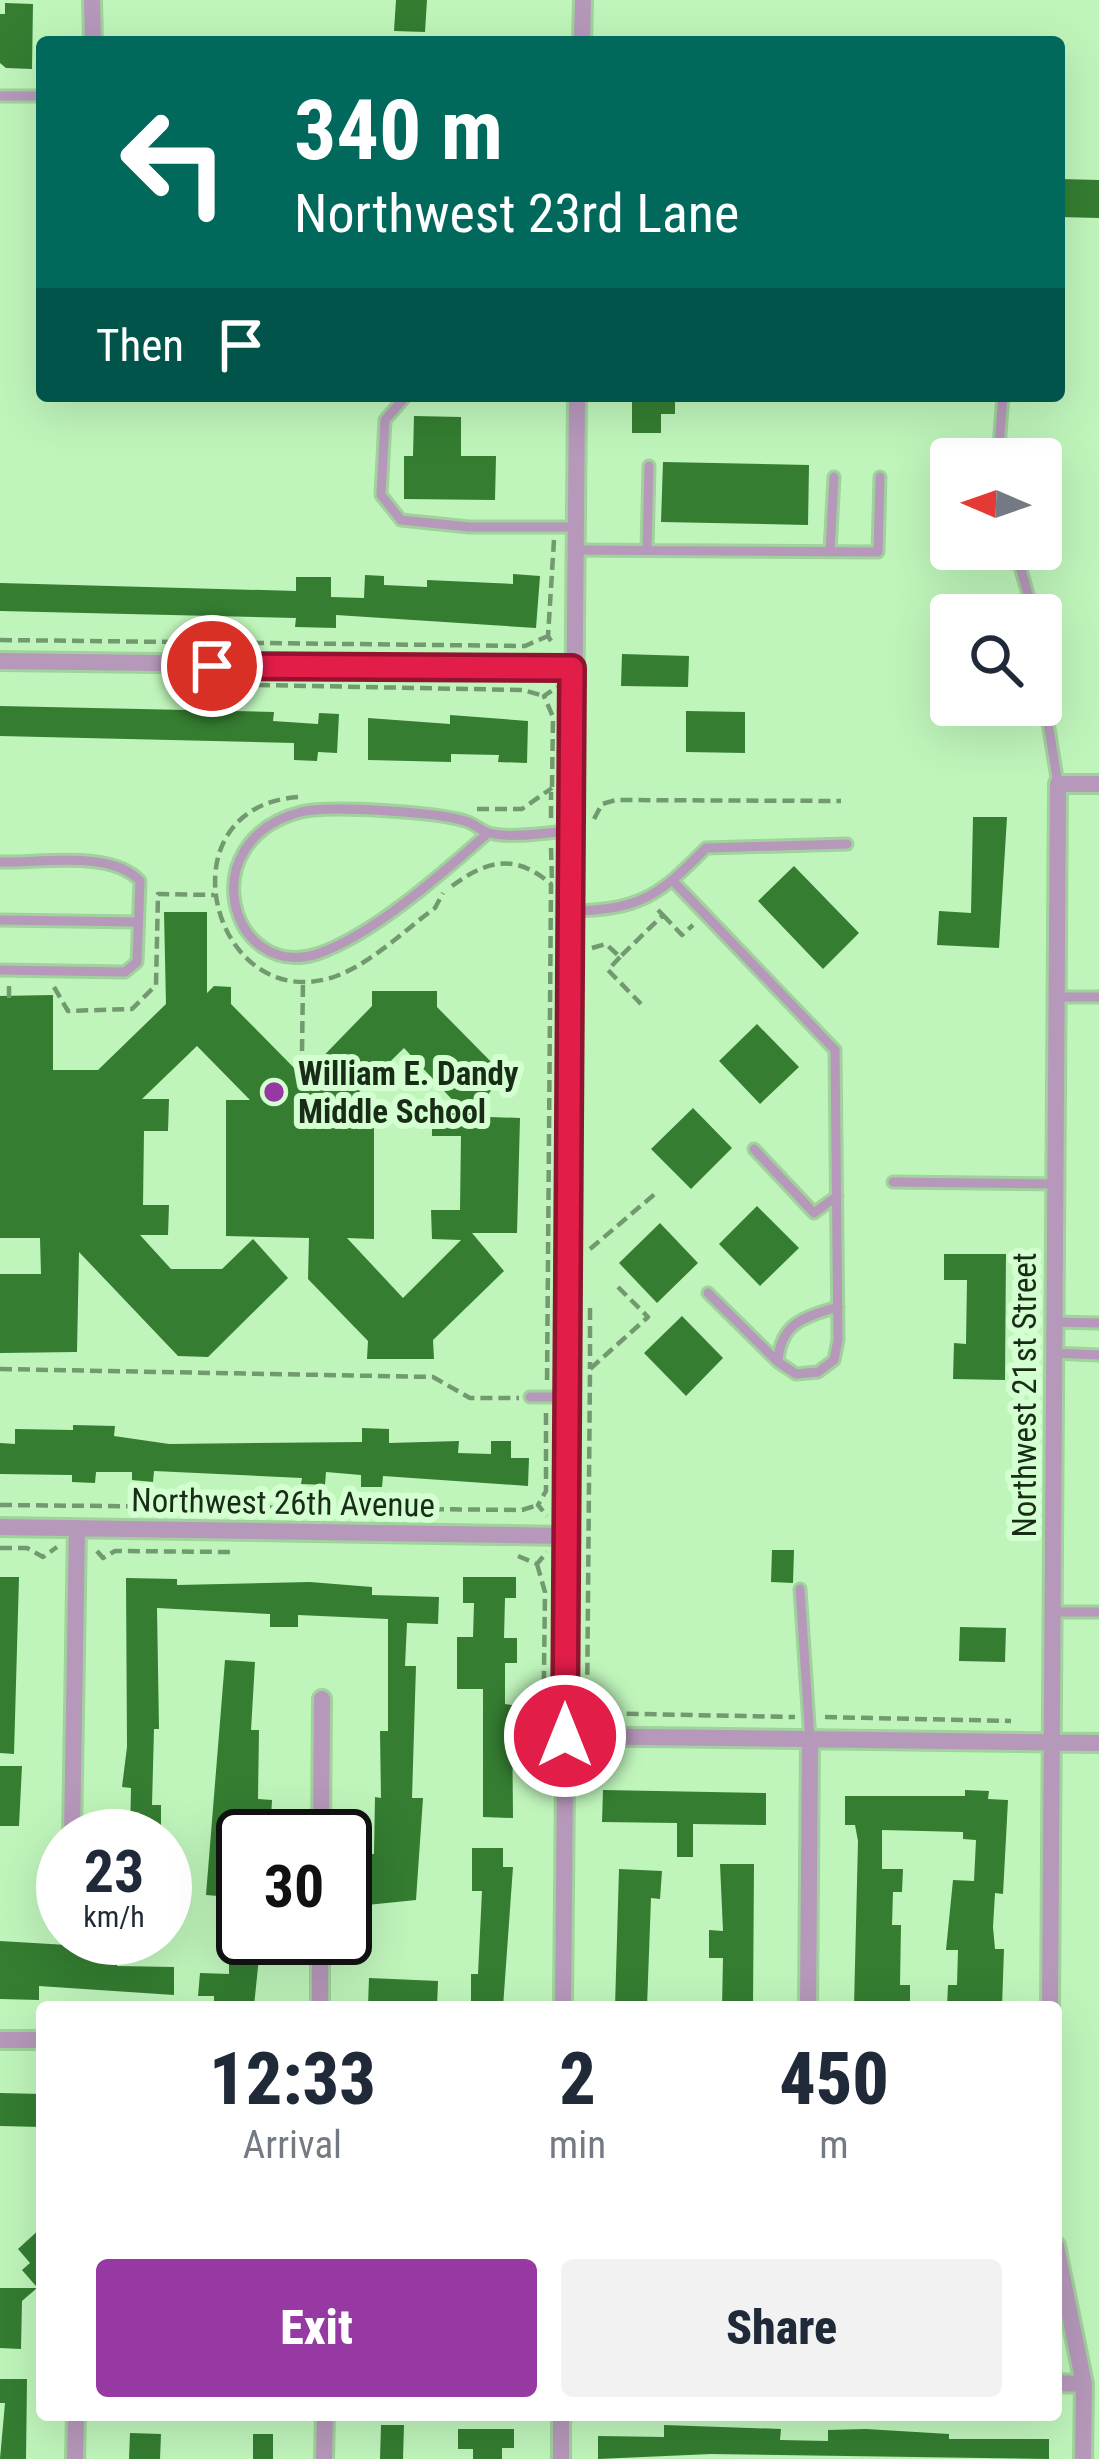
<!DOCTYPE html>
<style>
body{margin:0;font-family:"Roboto Condensed",sans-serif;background:#f2f2f3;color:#1f2937;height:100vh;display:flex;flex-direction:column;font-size:45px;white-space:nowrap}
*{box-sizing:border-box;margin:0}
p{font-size:39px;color:#747a83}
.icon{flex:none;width:66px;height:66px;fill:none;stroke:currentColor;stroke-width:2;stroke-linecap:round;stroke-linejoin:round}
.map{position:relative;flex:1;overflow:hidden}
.drawer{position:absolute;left:36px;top:2001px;width:1026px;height:420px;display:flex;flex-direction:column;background:#fff;border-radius:12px;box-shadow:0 12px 48px #0002}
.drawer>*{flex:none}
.guide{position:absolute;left:36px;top:36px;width:1029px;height:366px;border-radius:12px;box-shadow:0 12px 48px #0002;background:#00695c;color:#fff;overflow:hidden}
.needle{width:78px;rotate:272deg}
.fabs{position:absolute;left:930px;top:438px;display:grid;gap:24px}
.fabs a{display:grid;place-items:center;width:132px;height:132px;border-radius:12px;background:#fff;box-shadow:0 12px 48px #0002;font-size:60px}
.speed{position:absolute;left:36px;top:1809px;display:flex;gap:24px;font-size:60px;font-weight:700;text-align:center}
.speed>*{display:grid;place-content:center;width:156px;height:156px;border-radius:50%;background:#fff;box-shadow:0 12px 48px #0002;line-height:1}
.speed small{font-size:30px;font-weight:400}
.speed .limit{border:6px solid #111;border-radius:18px;background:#fff;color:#111}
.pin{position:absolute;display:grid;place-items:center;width:102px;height:102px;color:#fff;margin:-51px;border:6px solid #fff;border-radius:50%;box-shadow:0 3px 12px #0007}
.me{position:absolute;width:132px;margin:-66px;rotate:0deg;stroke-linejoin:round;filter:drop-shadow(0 0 9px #0008)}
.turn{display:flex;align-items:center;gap:42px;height:252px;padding:0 60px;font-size:54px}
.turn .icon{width:156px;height:156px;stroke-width:2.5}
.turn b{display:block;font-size:84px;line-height:102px}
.then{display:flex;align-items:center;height:114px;padding:0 60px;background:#0003;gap:24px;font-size:45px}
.eta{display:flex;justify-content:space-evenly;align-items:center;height:204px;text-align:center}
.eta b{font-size:72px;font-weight:800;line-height:84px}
.primary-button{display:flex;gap:24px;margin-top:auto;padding:24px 60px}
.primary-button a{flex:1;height:138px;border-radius:12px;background:#9639a2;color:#fff;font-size:48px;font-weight:800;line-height:138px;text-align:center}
.primary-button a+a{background:#f2f2f3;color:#1f2937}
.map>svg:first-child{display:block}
.building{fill:#347d31;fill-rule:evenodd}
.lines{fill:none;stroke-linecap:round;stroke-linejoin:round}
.lane-casing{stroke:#a1d19d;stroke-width:15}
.street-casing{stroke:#a1d19d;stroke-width:22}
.path{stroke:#729970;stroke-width:4.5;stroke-dasharray:12 6;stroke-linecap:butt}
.lane{stroke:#b698ba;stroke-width:9}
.street{stroke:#b698ba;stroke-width:16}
.route-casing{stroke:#92132f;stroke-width:30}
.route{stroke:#e11d48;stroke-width:21}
.poi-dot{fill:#9639a2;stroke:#d4ffd0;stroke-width:4.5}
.labels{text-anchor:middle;stroke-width:12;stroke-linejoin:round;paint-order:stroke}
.poi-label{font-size:33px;font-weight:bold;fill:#182c17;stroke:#d4ffd0;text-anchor:start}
.street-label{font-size:33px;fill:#182c17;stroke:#d4ffd0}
</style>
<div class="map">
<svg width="1099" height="2459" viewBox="0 0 1099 2459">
<rect width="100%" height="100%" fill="#bff5bb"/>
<path class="building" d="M396,0H427L425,32L394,31Z
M5,3L33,4L32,69L6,68L0,63V14H5Z
M1059,179L1099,180V218L1059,217Z
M632,396H675V414H661V433H632Z
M414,416L461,417V456H496L495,500L404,499V456H413Z
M663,462L809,465L808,525L661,522Z
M513,574L540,576L536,628L336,615V628L295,627L296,618L0,611V583L296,591V577H331V597L364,598L365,575L384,576V585L427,587V580L513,584Z
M622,654L689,656L688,687L621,686Z
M0,706L274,712L273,721L318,724L319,713L339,714L337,753L318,752L317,761L294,760V743L0,736Z
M686,711L745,712V753L686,752Z
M450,715L528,721L527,763L498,762L499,755L451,754V762L368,760V718L450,724Z
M973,817H1007L999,948L937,945L939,911L971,913Z
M794,866L859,933L823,969L758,901Z
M164,912H207V993L214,986L231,987V1004L303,1077L372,1006V991H437V1007L505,1076L489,1093V1117L520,1118L517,1233H472L504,1271L433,1340L434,1359H367L368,1341L308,1279L309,1238L226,1236V1100H250L197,1046L142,1099H169L168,1131H144L143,1205H169L168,1235H140L171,1269H222L253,1239L288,1278L208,1357L178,1356L79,1252L77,1352L0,1353V1274H41L40,1238H0V996L53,995V1070H98L166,1004ZM404,1048L459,1107H432V1136H461L460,1210H431L432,1239L461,1240L403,1298L347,1238L374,1239V1106L346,1105Z
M757,1024L799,1067L760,1104L719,1061Z
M693,1108L732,1148L691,1189L651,1149Z
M757,1206L799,1248L760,1286L719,1244Z
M660,1223L698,1263L657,1303L619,1263Z
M944,1254H1006L1005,1380L953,1379L954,1343L966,1344L967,1280H944Z
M682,1316L723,1358L686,1396L644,1353Z
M73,1425L115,1426L114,1436L169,1444L362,1442V1428L389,1429V1443L459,1441L458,1453L491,1454V1441H511V1458H529L528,1486L383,1476L382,1487H361V1475L326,1472L325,1485L301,1484L302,1478L154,1471L153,1482L132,1480V1472H96L95,1483L72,1482V1475L0,1474V1443L15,1444V1429L73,1430Z
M772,1550H794L793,1583L771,1582Z
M0,1577H19L14,1754L0,1753Z
M463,1577H516V1598H505L504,1638H517V1663H505V1704L512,1705L513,1818L483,1817V1689H457V1637H473L474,1603H463Z
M126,1578L177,1579V1585L310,1582L372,1587V1595L439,1597L438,1624L407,1623L405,1666H416L412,1798H423L416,1900L367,1905V1854H374L375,1797L381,1798L380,1731H388V1619L298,1615V1627H270V1614L157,1608L159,1729H154L152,1805H161V1836H130L131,1788L122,1787L127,1747Z
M960,1627L1006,1628L1005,1662L959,1661Z
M225,1660L255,1662L251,1730H259L258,1799L272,1800L270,1836H243V1898L206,1895Z
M0,1766H22L19,1826H0Z
M603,1790L766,1793V1825L693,1824V1857H677V1823L602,1822Z
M965,1790L989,1791L988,1799L1008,1800L1003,1894L995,1893L993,1927L995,1949H1004L1002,2007H947L948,1985H957L958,1950H946L953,1880L974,1881L976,1840L963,1839V1832L882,1830V1869H903L902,1892H893L892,1925H901L900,1985H910V2007H854L858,1841L855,1825H845V1796H965Z
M472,1848H503V1867H513L503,2007H471V1974H478L482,1891H472Z
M720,1864H754L753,2007H722L723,1958H709V1930L723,1931Z
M619,1869L662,1871L660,1899L651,1898L647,2007H615Z
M229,1938H261L254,2006L214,2005V1996H198L200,1973L229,1974Z
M0,1941L117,1948V1966L174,1967V1995L39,1986V2000L0,1999Z
M369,1978L438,1981L437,2007L368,2006Z
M0,2093L42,2094V2127L0,2126Z
M42,2227V2293L22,2270L30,2263L18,2249Z
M0,2288H37L22,2301L21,2349L0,2348Z
M0,2379H27L26,2459H0L5,2403H0Z
M381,2425H404L403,2459H380Z
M664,2425L781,2429L780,2440L828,2441V2430L866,2429L949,2434V2439H1049V2459L711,2454L598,2459V2436L664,2437Z
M458,2429H514V2448H502V2459H473V2449H458Z
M130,2433L161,2434L160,2459H129Z
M253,2434H273V2459H253Z"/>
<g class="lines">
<defs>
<path id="lane" d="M0,96H42
M406,396L385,420L381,495L401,520L469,527H574
M998,459L1003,396
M1015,549L1034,615
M574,550L878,552L880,477
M647,550L649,466
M830,551L834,477
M1041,680L1058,784
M488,833C444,872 372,936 317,954C230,981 191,840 301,812C329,805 436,812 465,821C474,823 481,831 489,833C512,839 547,832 571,831
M0,862C41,863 112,850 140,881L137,962L125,972L0,970
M673,881L835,1050L838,1340L834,1360L818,1372L796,1374L778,1362C780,1323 804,1317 838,1307
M570,911C639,910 658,897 706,848L847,844
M0,920L138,922
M1057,997H1099
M754,1149L814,1213L837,1196
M893,1182L1056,1184
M708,1293L778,1362
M1055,1322L1099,1323
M1054,1353L1099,1355
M530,1397H566
M800,1589L810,1740
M1052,1612H1099"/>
<path id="street" d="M92,0L93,42
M582,42L583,0
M0,661L572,668
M0,1527L565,1536
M565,1736L1099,1743
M72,1836L77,1528
M321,1836L322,1699
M320,2007V1938
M563,2007L577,396
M808,2007L810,1740
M1050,2007L1058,784H1099
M0,2040H42
M1056,2246L1084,2384L1083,2459
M1056,2383L1084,2384
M561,2415V2459
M75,2459L76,2415
M324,2459L325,2415"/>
</defs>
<use href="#lane" class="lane-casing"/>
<use href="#street" class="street-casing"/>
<path class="path" d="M554,540L548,636L554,646
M0,640L525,646L548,636
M204,684L523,690L544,696
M552,787L553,717L544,696L557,687
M298,797C161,807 210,1009 327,979C366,969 403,931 435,908L443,893
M477,809H522L552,788
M551,818V792
M594,819L602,804L616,800L841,801
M551,848L552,883
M452,886C487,860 515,853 551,884L547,1384
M663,915L682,935L693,925
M592,948L606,944L620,957L663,915L658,910
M620,957L608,970L641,1004
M9,986V1004
M54,987L68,1011L132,1009L156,985L158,894L214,895
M302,1051L303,981
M590,1249L656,1193
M618,1287L648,1317L590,1369L587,1713L795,1717
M590,1308V1369
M0,1369L433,1377L470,1398H519
M546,1413V1491L538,1505L547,1516
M0,1505L522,1510L538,1505
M0,1548H27L43,1557L57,1547
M97,1551L103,1558L115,1551L231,1552
M518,1556L537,1564L547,1552
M537,1564L545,1592L543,1748
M825,1717L1011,1721"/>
<use href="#lane" class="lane"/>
<use href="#street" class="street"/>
</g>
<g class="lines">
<defs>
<path id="route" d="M212,666L572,668L565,1736"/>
</defs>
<use href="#route" class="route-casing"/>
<use href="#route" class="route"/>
</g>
<circle class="poi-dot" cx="274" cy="1092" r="12"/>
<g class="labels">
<g class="poi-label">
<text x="298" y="1085">William E. Dandy<tspan x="298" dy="38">Middle School</tspan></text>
</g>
<g class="street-label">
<text transform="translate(1024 1395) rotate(-90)" y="12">Northwest 21st Street</text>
<text transform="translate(283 1502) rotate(1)" y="12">Northwest 26th Avenue</text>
</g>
</g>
</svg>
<div class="fabs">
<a><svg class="needle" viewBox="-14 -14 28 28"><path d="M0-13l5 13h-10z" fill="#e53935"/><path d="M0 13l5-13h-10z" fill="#747a83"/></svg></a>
<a><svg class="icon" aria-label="search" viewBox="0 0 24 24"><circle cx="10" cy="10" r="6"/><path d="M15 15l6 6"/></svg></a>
</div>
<div class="speed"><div>23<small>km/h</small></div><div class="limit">30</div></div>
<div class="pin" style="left:212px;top:666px;background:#d93025"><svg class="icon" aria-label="arrive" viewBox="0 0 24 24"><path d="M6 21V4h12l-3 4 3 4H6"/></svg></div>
<svg class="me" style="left:565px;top:1736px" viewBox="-20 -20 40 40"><circle r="17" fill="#e11d48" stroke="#fff" stroke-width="3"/><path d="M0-11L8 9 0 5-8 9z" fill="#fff"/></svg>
<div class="guide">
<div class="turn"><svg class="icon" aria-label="left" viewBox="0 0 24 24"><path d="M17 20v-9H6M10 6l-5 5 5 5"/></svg><div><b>340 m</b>Northwest 23rd Lane</div></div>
<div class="then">Then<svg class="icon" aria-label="arrive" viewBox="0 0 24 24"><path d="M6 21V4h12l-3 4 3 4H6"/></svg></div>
</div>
<section class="drawer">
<div class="eta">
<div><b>12:33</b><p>Arrival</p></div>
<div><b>2</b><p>min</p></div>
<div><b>450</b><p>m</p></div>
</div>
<div class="primary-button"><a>Exit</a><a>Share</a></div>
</section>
</div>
